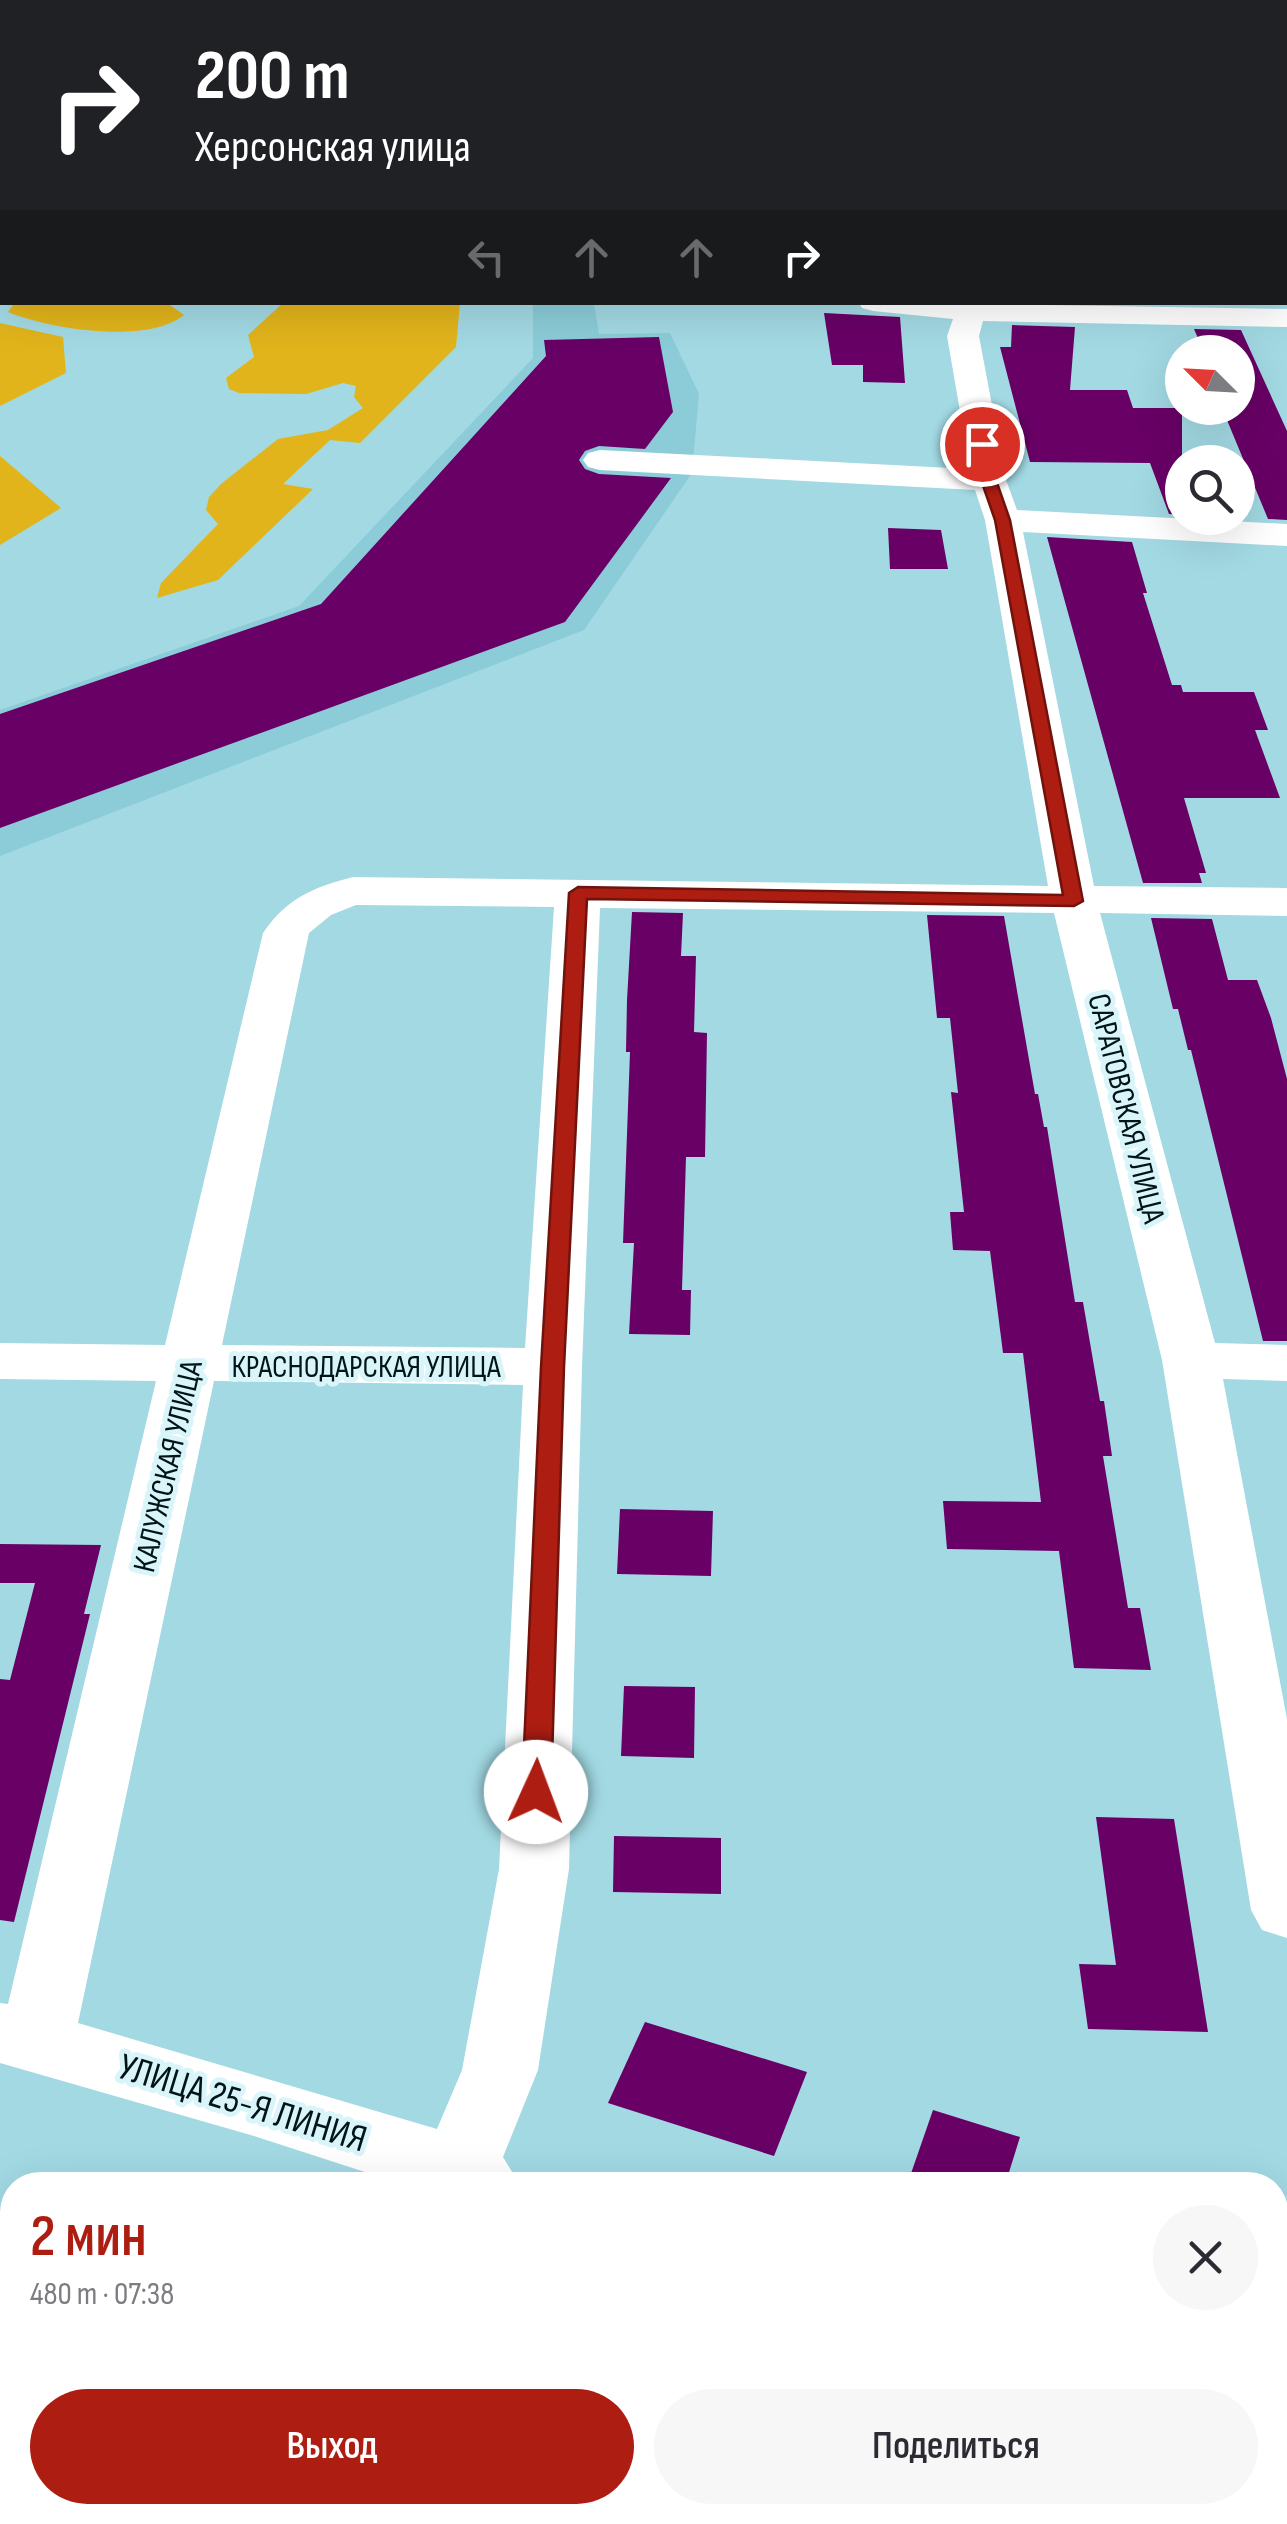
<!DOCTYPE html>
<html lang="ru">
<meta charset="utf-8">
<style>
body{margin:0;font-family:"Sofia Sans Condensed",sans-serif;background:#f7f7f7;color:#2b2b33;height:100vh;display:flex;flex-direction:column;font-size:38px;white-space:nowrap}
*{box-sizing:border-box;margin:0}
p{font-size:32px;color:#7c7c81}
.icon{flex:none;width:55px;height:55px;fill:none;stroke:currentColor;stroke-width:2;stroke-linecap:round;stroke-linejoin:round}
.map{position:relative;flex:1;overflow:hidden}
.drawer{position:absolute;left:0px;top:2172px;width:1288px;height:352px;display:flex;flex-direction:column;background:#fff;border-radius:40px 40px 0 0;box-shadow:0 10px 40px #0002}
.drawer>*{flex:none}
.banner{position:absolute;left:0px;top:0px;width:1288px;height:305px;box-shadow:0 10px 40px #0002;background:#202124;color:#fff;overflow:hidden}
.needle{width:65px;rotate:294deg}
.buttons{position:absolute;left:1165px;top:335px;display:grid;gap:20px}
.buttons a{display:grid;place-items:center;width:90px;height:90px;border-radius:50%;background:#fff;box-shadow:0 10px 40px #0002;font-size:50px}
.pin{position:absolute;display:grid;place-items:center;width:85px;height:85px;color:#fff;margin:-42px;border:5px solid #fff;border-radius:50%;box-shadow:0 2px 10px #0007}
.me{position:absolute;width:110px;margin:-55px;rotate:2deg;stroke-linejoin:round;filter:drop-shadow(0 0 8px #0008)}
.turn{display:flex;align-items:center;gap:35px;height:210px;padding:0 30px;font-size:45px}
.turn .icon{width:130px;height:130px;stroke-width:2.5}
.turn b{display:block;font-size:70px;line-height:85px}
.lanes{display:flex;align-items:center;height:95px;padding:0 30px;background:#0003;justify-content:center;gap:50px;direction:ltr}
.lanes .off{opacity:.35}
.round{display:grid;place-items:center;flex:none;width:105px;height:105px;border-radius:52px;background:#f7f7f7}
.head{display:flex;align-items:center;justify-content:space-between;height:170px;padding:0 30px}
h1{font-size:60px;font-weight:600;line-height:75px;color:#ad1d12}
.action{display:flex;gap:20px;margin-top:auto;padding:20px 30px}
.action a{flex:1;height:115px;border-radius:60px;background:#ad1d12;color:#fff;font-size:40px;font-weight:600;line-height:115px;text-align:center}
.action a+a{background:#f7f7f7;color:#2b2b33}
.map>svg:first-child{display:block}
.built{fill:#8bccd8}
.green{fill:#e1b41b}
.building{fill:#680065}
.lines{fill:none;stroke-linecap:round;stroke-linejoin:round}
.minor{fill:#fff;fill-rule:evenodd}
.route{fill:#ad1d12;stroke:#70130c;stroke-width:2.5}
.labels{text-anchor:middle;stroke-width:10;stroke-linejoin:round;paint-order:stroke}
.street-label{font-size:32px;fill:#011417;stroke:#daf5fa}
.near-street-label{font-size:38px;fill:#011417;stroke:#daf5fa}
</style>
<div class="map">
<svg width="1287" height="2524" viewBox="0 0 1287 2524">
<rect width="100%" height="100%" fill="#a2d9e3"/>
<path class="built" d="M533,303H594L599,334L670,333L699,394L692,473L584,630L0,856V710L299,606L533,358Z"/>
<path class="green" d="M15,302L167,303L184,315C147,345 49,329 8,312Z
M283,303H460L456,347L360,443L330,440L283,484L313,489L218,580L157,598L161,583L218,524L206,510L209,497L221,484L278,439L328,430L363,408L354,397L356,386L343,383L306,394L239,393L229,389L226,378L254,357L248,335Z
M0,323L63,337L66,373L0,406Z
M0,456L61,508L0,545Z"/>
<path class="building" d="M824,313L900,317L905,383L863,382V365H832Z
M1012,325L1075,327L1070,390H1127L1133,408H1182V515L1169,514L1150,463L1030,462L1000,347H1011Z
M1194,329L1241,330L1287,431V520L1268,519L1222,408H1238V352H1204Z
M659,337L673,412L645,449L599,446L585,451L579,460L585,469L599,474L671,478L565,622L0,828V714L321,604L546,356L544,340Z
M888,528L941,530L948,569H890Z
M1047,537L1132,542L1147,593H1143L1172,685H1181L1183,692H1254L1268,730H1255L1280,798H1184L1206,873H1199L1202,883H1143Z
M632,912L683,913L681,956H696L694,1032L707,1033L705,1157H686L682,1290H691L690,1335L629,1334L634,1243H623L630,1052H626L627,1000Z
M927,915L1004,916L1035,1094H1038L1044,1127H1047L1075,1302H1083L1100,1401H1104L1112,1456H1103L1128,1608H1140L1151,1670L1074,1668L1059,1551L947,1549L943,1501L1041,1502L1023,1353H1003L990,1251L953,1250L950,1212H964L951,1092L958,1093L950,1018H937Z
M1151,918L1212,919L1228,980H1257L1271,1018L1287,1079V1341H1263L1191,1050H1188L1178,1009H1173Z
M620,1509L713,1511L711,1576L617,1574Z
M0,1544L101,1545L84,1614H90L14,1922L0,1920V1679L10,1680L35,1583H0Z
M624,1686L695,1687L694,1758L621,1756Z
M1096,1817L1174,1819L1208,2032L1088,2029L1079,1964L1116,1965Z
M614,1836L721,1838V1894L613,1892Z
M645,2022L807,2072L774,2156L608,2103Z
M933,2110L1020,2137L1005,2185H907Z"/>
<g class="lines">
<path class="minor" d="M507,0H529L530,2H508Z
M593,0H616L617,2H595Z
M715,0H749L750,2H717Z
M1285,242H1287V260H1285Z
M858,302L1287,309V327L983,321L979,336L1006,480L1017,510L1287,524V546L1023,532L1094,886L1287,888V916L1100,913L1215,1343L1287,1345V1381L1223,1379L1287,1719V1938L1262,1930L1251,1910L1162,1360L1054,913L600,908L582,1367L569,1869L538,2070L503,2157L520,2185H405L254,2136L0,2063V2003L8,2004L156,1381L0,1379V1343L165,1345L263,933C286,899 313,887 353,877L1048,886L985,520L975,490L600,470L588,467L583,460L588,453L600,450L970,469L947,336L953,319L873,311L862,308ZM356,905L554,907L525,1348L222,1345L309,933L331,915ZM214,1381L523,1385L499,1869L462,2070L437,2129L78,2023Z
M1275,2395L1287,2396V2476L1275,2475Z
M457,2512H545L543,2524H455Z"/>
</g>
<path class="route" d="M982,440L989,444L996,480L1010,520L1083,901L1074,906L587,899L564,1367L551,1792L547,1799L536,1802L526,1799L522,1792L541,1367L569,893L578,887L1063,895L995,520L981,480L975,444Z"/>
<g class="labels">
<g class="street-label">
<text transform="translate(1127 1108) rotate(76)" y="11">САРАТОВСКАЯ УЛИЦА</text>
<text x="366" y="1377">КРАСНОДАРСКАЯ УЛИЦА</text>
<text transform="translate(167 1466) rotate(-77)" y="11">КАЛУЖСКАЯ УЛИЦА</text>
</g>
<g class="near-street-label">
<text transform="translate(243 2102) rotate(17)" y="13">УЛИЦА 25-Я ЛИНИЯ</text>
</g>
</g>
</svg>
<div class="buttons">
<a><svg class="needle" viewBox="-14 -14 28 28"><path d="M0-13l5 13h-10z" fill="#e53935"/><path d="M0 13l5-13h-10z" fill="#7c7c81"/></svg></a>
<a><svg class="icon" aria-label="search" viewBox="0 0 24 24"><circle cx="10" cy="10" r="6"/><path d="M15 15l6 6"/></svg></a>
</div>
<div class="pin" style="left:982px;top:444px;background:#d93025"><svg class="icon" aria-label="arrive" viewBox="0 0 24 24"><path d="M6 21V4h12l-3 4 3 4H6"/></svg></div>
<svg class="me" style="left:536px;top:1792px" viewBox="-20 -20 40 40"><circle r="19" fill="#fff"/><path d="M0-13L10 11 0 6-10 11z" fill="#ad1d12"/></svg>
<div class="banner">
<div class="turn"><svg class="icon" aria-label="right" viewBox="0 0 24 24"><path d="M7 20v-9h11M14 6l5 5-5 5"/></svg><div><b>200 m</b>Херсонская улица</div></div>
<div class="lanes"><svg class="icon off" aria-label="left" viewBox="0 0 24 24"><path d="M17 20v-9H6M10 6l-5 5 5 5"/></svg><svg class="icon off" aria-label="ahead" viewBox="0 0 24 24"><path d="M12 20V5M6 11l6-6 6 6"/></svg><svg class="icon off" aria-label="ahead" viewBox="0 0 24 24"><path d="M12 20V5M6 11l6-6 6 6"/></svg><svg class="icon" aria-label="right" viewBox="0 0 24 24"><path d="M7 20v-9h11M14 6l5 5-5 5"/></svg></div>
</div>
<section class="drawer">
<div class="head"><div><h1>2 мин</h1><p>480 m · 07:38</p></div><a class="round"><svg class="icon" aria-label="close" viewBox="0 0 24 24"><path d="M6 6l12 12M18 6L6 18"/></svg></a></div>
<div class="action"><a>Выход</a><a>Поделиться</a></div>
</section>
</div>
